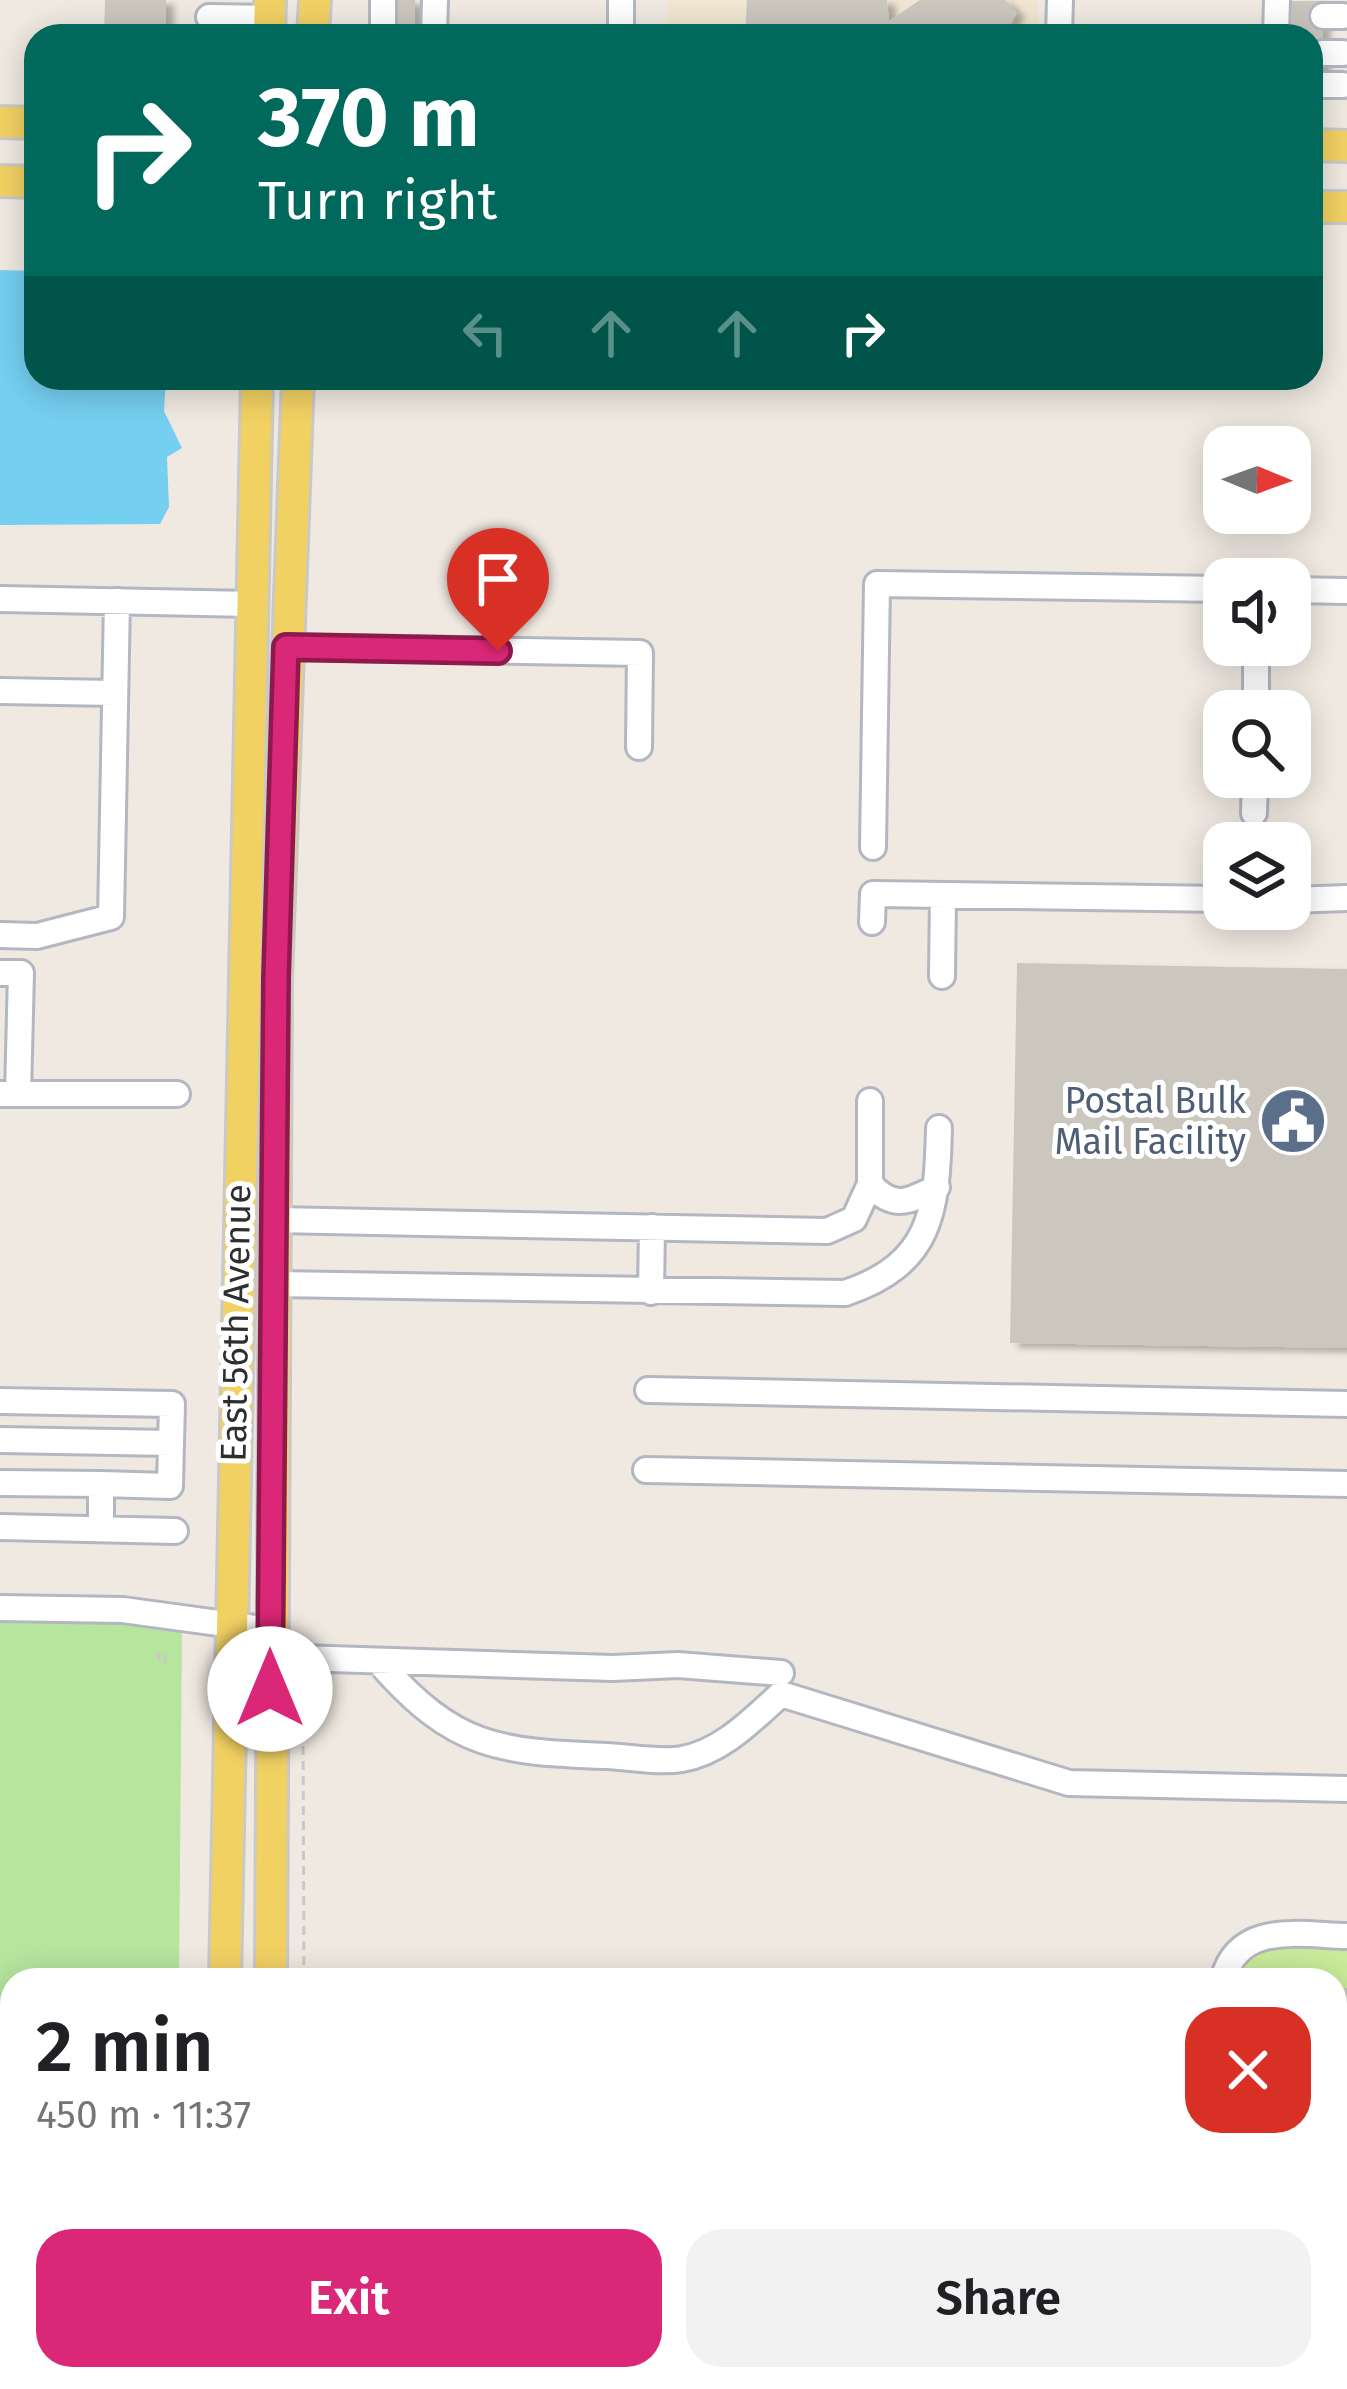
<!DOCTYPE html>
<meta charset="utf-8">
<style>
body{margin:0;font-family:"Fira Sans",sans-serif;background:#f2f2f2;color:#202124;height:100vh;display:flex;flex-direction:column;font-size:45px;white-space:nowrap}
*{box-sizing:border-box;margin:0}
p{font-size:39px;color:#757577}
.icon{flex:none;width:66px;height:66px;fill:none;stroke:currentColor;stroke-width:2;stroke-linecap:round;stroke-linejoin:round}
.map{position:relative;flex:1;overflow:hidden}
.sheet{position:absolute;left:0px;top:1968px;width:1347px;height:423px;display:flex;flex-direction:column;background:#fff;border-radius:36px 36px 0 0;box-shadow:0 6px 30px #0003}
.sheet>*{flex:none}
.banner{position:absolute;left:24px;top:24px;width:1299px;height:366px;border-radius:36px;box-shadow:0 6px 30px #0003;background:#00695c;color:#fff;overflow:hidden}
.needle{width:78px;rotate:91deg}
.controls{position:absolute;left:1203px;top:426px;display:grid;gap:24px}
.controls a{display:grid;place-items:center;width:108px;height:108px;border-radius:24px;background:#fff;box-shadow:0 6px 30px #0003;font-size:60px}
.pin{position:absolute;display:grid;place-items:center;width:102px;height:102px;color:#fff;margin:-123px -51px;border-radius:50% 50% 50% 0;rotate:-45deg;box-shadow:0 0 12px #0007}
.pin .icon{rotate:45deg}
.me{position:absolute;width:132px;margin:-66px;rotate:0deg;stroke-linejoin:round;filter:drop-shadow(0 0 9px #0008)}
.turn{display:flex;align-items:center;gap:42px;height:252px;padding:0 36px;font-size:54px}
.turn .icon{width:156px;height:156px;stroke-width:2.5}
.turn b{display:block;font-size:84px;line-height:102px}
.lanes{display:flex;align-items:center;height:114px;padding:0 36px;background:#0003;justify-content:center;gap:60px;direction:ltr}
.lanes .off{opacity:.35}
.round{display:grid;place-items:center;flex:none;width:126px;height:126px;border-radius:36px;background:#f2f2f2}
.overview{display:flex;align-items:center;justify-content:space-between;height:204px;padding:0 36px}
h1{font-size:72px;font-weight:600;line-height:90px}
.button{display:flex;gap:24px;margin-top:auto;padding:24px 36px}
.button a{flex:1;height:138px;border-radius:36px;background:#db2777;color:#fff;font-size:48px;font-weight:600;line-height:138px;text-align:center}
.button a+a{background:#f2f2f2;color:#202124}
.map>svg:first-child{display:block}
.education{fill:#f0e6d1}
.green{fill:#b6e59e}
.pitch{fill:#c9ec9a}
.water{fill:#75cff0}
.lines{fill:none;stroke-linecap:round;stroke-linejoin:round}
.stream{stroke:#75cff0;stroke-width:6}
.building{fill:#cbc7bf;filter:url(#shadow)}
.minor-tunnel{stroke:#c8c4bd;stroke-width:24;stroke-dasharray:24 12;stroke-linecap:butt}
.minor-casing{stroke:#b4b7c1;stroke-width:30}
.major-casing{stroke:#c9c9c9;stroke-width:36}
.path{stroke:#c9c9c9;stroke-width:3;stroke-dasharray:9 6;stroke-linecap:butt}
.minor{stroke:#fff;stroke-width:24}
.major{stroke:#f2d163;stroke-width:30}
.route-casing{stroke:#8e194d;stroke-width:30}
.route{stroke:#db2777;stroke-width:21}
.labels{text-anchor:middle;stroke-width:10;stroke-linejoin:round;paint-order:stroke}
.service-label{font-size:36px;fill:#4e5e75;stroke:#fff;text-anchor:end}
.street-label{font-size:36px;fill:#2e2e2e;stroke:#fff}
</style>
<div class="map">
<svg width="1347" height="2389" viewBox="0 0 1347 2389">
<defs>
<filter id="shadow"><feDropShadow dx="8" dy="4.5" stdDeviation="3" flood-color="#0004"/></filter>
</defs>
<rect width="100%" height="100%" fill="#efe9e1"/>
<path class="education" d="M668,0H1038L1037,36H667Z"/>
<path class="green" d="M0,1617L182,1626L179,1980H12V2361H0Z"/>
<path class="pitch" d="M1347,1936V2389H1214V2379H1335V1980H1223L1241,1945Z"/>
<path class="water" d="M0,270L36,271V378H166L164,411L182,448L167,457L169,507L160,524L0,525Z"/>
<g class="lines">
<path class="stream" d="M0,2026L12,2045"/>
</g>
<path class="building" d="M105,0H166V36H104Z
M398,0H415V30H397Z
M747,0H887L889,21L920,0H1005L1017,13L1010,25L1020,36H745Z
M1292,1H1323L1322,77H1311V36H1291Z
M1017,963L1347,969V1348L1010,1343Z
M1338,1988H1347V2031L1337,2030Z"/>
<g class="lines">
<path class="minor-tunnel" d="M1292,17L1323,16"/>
<defs>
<path id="minor" d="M1323,16H1343
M209,17L270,18
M383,36V0
M434,36L435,0
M621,36V0
M1059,36L1060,0
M1276,36L1277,0
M1323,53H1343
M1311,85H1343
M1290,590L1347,591
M0,599L252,604
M287,647L640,653L639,747
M0,691L115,693
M1256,711V658
M1254,813L1255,777
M873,847L877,584L1224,589
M1290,900L1347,898
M872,922L873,894L1224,899
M0,935L37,936L111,917L117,601
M0,973H21L18,1094H0
M942,976L943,896
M18,1094H177
M870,1184C893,1210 909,1202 937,1187
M276,1220L827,1231L854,1219L870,1184V1101
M276,1284L845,1293C932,1264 937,1211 939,1128
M651,1292L652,1227
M648,1390L1347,1404
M0,1401L172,1404L171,1443L0,1440
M646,1470L1347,1484
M0,1483L101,1484V1529
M101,1484L170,1486L171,1443
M0,1527L175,1531
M0,1608L123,1610L270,1630L299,1658L613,1668L678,1665L781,1673
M379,1662C454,1748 498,1752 607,1756C630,1757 659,1763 682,1759C722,1752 752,1720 781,1694L1069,1783L1347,1789
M1223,1980C1238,1921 1299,1935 1347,1936
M1335,2070H1347
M1335,2102L1347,2103
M0,2370L12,2371
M76,2389V2379
M1214,2389V2379"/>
<path id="major" d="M269,36L270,0
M313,36L315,0
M0,122L36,123
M1311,145L1347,146
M0,181L36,182
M1311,207H1347
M225,1980L257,378
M271,1980L276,978L298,378
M274,2379V2389
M220,2389V2379"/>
</defs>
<use href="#minor" class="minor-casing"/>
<use href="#major" class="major-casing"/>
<path class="path" d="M159,1661L158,1655L165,1653V1663
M304,1980L303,1721L310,1686
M0,2294L12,2292
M303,2379V2389"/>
<use href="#minor" class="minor"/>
<use href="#major" class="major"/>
</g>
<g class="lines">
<defs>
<path id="route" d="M270,1689L276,978L286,647L498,651"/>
</defs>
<use href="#route" class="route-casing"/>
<use href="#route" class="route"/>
</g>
<defs>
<symbol id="civic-disc" viewBox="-11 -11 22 22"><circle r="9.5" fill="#5c6f8a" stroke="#fff"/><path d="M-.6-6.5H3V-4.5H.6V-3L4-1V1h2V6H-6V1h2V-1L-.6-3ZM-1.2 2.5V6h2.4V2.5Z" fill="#fff"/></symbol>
</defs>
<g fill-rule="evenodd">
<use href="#civic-disc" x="1255" y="1083" width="76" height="76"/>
</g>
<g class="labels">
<g class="service-label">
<text x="1246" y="1113">Postal Bulk<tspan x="1246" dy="41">Mail Facility</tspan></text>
</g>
<g class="street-label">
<text transform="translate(235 1323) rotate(-89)" y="13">East 56th Avenue</text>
</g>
</g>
</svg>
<div class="controls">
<a><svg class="needle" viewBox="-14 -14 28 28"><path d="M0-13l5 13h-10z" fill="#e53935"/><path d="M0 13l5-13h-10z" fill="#757577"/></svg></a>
<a><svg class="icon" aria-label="sound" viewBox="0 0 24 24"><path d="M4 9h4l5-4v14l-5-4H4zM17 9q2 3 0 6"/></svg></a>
<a><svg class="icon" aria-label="search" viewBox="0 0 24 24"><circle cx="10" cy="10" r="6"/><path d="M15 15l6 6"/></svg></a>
<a><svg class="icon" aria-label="layers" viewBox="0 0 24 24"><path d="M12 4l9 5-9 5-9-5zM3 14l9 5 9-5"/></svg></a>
</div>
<div class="pin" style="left:498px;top:651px;background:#d93025"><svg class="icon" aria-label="arrive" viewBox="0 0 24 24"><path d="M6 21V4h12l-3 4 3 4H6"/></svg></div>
<svg class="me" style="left:270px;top:1689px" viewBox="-20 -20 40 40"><circle r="19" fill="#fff"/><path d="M0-13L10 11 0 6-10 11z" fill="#db2777"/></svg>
<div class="banner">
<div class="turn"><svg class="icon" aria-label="right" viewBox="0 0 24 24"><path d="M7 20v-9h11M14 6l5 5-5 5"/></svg><div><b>370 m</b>Turn right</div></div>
<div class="lanes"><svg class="icon off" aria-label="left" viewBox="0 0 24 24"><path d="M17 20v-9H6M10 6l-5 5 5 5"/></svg><svg class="icon off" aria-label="ahead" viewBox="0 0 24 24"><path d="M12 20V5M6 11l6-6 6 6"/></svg><svg class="icon off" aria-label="ahead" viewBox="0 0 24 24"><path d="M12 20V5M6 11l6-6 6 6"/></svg><svg class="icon" aria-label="right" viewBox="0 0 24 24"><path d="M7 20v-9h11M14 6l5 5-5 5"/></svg></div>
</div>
<section class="sheet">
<div class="overview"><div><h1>2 min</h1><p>450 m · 11:37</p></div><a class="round" style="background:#d93025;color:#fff"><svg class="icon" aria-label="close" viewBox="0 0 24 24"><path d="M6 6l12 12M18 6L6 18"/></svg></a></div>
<div class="button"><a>Exit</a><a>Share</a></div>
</section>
</div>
